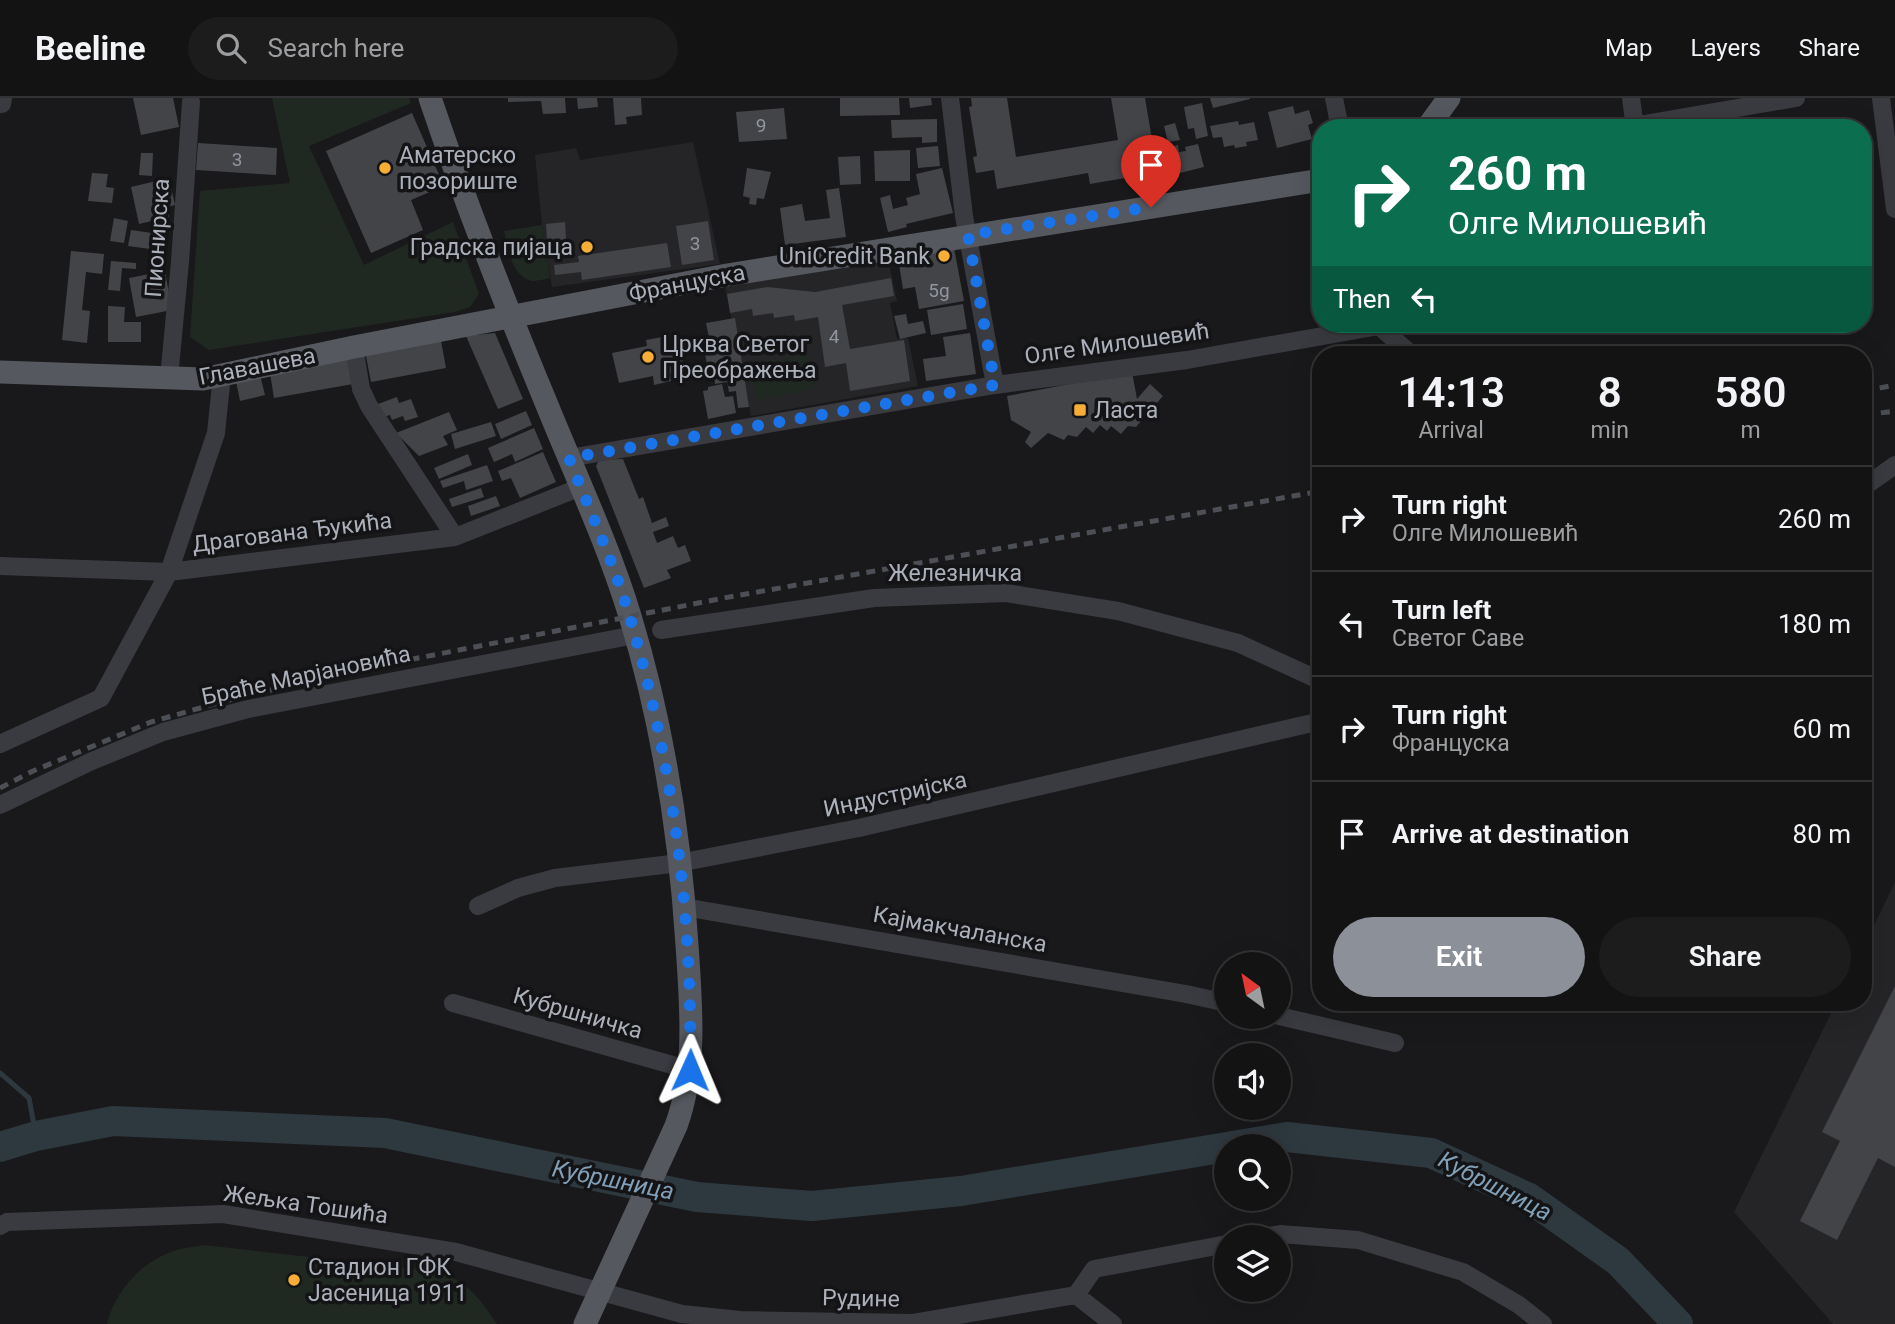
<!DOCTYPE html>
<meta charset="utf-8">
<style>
body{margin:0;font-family:Roboto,sans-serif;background:#1c1c1d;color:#f1f3f6;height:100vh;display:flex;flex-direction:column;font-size:26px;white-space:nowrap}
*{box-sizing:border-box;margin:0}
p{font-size:23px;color:#9d9ea0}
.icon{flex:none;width:38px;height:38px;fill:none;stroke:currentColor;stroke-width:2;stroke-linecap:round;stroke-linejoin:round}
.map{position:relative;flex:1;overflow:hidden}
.panel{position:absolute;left:1312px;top:248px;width:560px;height:665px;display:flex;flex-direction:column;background:#131314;border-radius:28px;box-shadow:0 7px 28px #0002,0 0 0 2px #323234}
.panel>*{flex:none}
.guide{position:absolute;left:1312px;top:21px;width:560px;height:214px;border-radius:28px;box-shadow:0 7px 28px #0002,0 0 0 2px #323234;background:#0b6e4f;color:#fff;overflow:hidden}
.needle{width:46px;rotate:327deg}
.fabs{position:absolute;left:1214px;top:854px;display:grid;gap:14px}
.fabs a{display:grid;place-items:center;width:77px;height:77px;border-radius:50%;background:#131314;box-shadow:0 7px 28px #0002,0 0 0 2px #323234;font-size:35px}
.pin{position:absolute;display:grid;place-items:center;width:60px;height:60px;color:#fff;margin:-72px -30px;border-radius:50% 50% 50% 0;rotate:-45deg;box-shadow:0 0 7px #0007}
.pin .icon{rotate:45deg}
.me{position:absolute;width:77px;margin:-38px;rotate:1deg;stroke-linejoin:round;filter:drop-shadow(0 0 5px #0008)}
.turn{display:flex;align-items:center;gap:24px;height:147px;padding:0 21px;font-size:32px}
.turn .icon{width:91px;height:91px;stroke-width:2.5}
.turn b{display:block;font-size:49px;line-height:60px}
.then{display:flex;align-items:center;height:66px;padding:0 21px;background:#0003;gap:14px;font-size:26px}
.eta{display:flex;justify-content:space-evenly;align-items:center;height:119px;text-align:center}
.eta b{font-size:42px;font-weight:600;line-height:49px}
.cta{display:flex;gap:14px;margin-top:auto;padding:14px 21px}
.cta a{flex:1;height:80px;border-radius:42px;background:#8c9099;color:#fff;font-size:28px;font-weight:600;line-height:80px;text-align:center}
.cta a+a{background:#1c1c1d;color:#f1f3f6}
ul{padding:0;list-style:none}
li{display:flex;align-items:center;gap:21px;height:105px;padding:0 21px;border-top:2px solid #323234}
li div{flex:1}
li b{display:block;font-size:26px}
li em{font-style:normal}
header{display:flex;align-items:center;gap:42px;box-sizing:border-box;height:98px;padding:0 35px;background:#131314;border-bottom:2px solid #323234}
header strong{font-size:33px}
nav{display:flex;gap:38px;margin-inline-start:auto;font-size:24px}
.search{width:490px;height:63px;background:#1c1c1d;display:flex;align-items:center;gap:18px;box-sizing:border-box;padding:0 24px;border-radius:38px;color:#9d9ea0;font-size:26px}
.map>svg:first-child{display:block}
.built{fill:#252528}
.green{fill:#202921}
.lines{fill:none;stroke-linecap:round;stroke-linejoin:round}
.stream{stroke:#2e383f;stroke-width:5}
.river{stroke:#2e383f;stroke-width:30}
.building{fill:#434448}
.minor{stroke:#393b40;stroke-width:18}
.major{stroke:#55585f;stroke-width:23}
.rail{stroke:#4c4f55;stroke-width:5;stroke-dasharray:9 7;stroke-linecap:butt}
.route{stroke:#1a73e8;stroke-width:12;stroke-dasharray:0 21.6}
.poi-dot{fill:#f6ae36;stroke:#141416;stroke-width:2.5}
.labels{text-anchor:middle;stroke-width:7;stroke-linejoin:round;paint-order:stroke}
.number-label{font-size:19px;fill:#91959e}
.poi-label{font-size:23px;fill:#abb0bb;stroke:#141416;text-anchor:start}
.street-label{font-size:23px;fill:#abb0bb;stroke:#141416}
.water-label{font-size:24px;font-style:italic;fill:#819fb6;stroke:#141416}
</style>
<header>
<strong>Beeline</strong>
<div class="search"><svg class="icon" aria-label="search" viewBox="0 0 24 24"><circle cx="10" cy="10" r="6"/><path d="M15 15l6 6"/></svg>Search here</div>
<nav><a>Map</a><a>Layers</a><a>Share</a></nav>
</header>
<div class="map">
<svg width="1895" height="1226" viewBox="0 0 1895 1226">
<rect width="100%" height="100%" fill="#19191b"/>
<path class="built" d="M693,44L720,166L552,189L542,127L535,57L576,50L580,62Z
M887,157L897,203L890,205L897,241L908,240L918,288L751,318L725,189Z
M1895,784V1226H1833L1734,1114L1836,905H1864V848Z"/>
<path class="green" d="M272,0H409L411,5L309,48L364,167L453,124L479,196L470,209L455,214L209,252L190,239L200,93L290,85Z
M542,127L550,180C545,181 537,183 532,183C511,179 508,149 504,133Z
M808,256L815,291L757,302L751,268Z
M204,1147L434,1173C465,1181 480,1200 497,1226H107C115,1194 139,1166 171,1154C181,1150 193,1149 204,1147Z"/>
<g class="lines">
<path class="stream" d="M0,975L29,1000L36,1038"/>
<path class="river" d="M1232,1048L1287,1039L1431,1055L1529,1100L1618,1163L1678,1226
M0,1049L36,1038L113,1023L385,1035L697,1099L812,1108L961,1093L1227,1049"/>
</g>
<path class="building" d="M133,0H173L179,29L141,37Z
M508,0H565L566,15L543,16L541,3L508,4Z
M577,0H597L598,9L578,11Z
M613,0H641L642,17L626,19L627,26L615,27Z
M840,0H899L900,17L840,18Z
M909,0H931L932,7L910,10Z
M971,0H1007L1016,59L1118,42L1111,0H1145L1158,77L1137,81L1134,64L1129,65L1131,79L1090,86L1088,75L997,91L994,72L976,75L973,59L977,58L969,9L972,8Z
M1210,0H1250V1L1213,10Z
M1202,5L1208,38L1196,41L1194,30L1188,31L1184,9Z
M1293,8L1295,16L1309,12L1313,25L1308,27L1312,41L1277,50L1268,14Z
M784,10L787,41L739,44L736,14Z
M412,15L444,88L411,102L423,132L371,155L326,53Z
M937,21V44L922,45V39L892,40L891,22Z
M1238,23L1239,27L1254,24L1258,42L1246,44L1247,48L1235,50L1234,47L1224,49L1222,39L1213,40L1210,28Z
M1175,25L1180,42L1168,44L1164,28Z
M198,45L277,50L276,77L196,72Z
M1170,45L1171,49L1178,47L1179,54L1186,53L1185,49L1198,46L1204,69L1168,78L1161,47Z
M938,48L940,68L918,70L916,50Z
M910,52V83H875L874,53Z
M141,55H153L152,78L139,77Z
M860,58L861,86L840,87L838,59Z
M747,70L771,74L764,101L757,100L756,107L749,106L750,100L743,98Z
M942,70L953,115L906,126L907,129L888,134L880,100L890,97L893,111L908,107L906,100L920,96L916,76Z
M92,75L108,76L106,89L114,90L112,105L88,103Z
M169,80L175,107L167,109L169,119L139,126L131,89Z
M839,90L846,139L785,147L780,110L802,106L805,123L830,120L826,92Z
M114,120L128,123L124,145L110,143Z
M708,123L714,162L682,167L676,128Z
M565,124L567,156L548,158L546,126Z
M131,132L152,135L150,151L128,148Z
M667,145L671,169L582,182L581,174L555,177L554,167L579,164L578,158Z
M954,150L964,203L919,211L915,189L903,191L898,160Z
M71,153L104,156L102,176L86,174L82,212L90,213L87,245L62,242Z
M111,163L136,165V171L122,170L120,193L108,192Z
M165,173L172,212L136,219L129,180Z
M891,180L894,198L842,207L850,251L904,242L910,283L850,293L846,265L825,269L818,219L795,223L794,217L774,220L773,215L753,218L752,211L730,215L727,196L767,189L815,194Z
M963,206L967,231L931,237L927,212Z
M108,208L125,209L124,224H141V244H108Z
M906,216L908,226L923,223L926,235L900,241L894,218Z
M735,220L749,309L738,310L736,293L729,294L727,284L715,286L713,271L708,272L703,245L710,244L706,225Z
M495,235L523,301L498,311L466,238Z
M970,235L976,276L926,283L923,261L946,258L943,239Z
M662,239L664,245H667L668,249H675L682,254L683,263L679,268L673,271V275L670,276L671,283L654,287L653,278L619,285L612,255L647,248L646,242Z
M441,243L446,270L371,284L366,258Z
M349,261L353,286L274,300L270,275Z
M1132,274L1137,301L1150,286L1163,298L1136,329L1128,328L1121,336L1111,328L1107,333L1100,327L1093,335L1086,329L1077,339L1068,337L1064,342L1048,335L1031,350L1025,344L1031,334L1011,322L1007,298Z
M260,277L265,297L240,303L236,283Z
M722,286L725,299L733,298L736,315L708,321L703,293L708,292V289Z
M397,299L399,305L411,301L418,319L405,323L403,318L392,322L390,317L383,319L378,306Z
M526,313L532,327L501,341L495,326Z
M449,314L457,332L443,338L448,347L419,358L396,335Z
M491,324L496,338L455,351L451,336Z
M534,330L543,351L515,364L512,356L494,364L488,350Z
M543,354L556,384L520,400L511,380L502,383L498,373Z
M468,356L472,367L439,381L434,370Z
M623,361L639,401L643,399L652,425L666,419L669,428L653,434L657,445L673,438L678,450L685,447L691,463L667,472L671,480L644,490L596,368L599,362Z
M487,367L493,383L466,392L464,383L443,390L440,383Z
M481,390L484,399L452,409L449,401Z
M496,398L500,408L471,418L468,408Z
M1895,888V1069L1878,1060L1837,1142L1800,1123L1840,1043L1822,1034Z"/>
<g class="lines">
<path class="minor" d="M950,0L964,118L995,287
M1334,0L1340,30
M1631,0L1635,30
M1881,0L1895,111
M2,6L3,0
M1621,30L1796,0
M354,249L361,291L369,308L455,439
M169,280L180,164L191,4
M569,360L995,287L1187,262L1379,228L1412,257
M1864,389L1895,367
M0,468L169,474L455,439L581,389
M661,532L874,500L1006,495L1118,513L1238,545L1321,583
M0,646L101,600L169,474L216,335L222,277
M0,707L92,663L163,634L248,611L635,537
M478,808L518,790L555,780L679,765L859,730L1321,623
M684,809L1186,896L1227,905
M453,905L690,972
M1279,918L1395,945
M0,1128L7,1124L223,1116L456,1154L682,1216L740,1222L912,1225L1076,1197L1113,1226
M1263,1139L1280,1136L1358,1142L1463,1174L1519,1207L1543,1226
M1076,1197L1094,1171L1227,1146"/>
<path class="major" d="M430,0C465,104 505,206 547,307C575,376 608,446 630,518C662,623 680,737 687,847C691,907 697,970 676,1028L585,1226
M1427,30L1449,0
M0,274L203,281L354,249L727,177L1321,82"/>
<path class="rail" d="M1864,293L1895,287
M1865,317L1895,313
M0,690L33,673L151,624L239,599L408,562L724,500L1321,393"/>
</g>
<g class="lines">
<path class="route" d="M690,972C693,821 673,665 630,520C614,465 590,413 569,360L995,287L968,137L1151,109"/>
</g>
<g class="poi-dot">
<circle cx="385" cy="70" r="7"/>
<circle cx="587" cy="149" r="7"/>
<circle cx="944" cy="158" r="7"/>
<circle cx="648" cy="259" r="7"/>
<rect x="1073" y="305" width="14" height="14" rx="3.5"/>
<circle cx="294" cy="1182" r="7"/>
</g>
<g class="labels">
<g class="number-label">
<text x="761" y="34">9</text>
<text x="237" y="68">3</text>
<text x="695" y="152">3</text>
<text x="939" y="199">5g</text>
<text x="834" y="245">4</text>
</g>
<g class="poi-label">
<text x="399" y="65">Аматерско<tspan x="399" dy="26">позориште</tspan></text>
<text x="573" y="157" text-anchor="end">Градска пијаца</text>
<text x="930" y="166" text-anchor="end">UniCredit Bank</text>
<text x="662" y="254">Црква Светог<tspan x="662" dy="26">Преображења</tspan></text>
<text x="1094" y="320">Ласта</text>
<text x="308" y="1177">Стадион ГФК<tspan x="308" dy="26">Јасеница 1911</tspan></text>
</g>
<g class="street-label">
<text transform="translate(157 140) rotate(-86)" y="8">Пионирска</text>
<text transform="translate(687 185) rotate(-11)" y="8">Француска</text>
<text transform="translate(1117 245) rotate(-8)" y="8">Олге Милошевић</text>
<text transform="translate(257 268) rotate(-11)" y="8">Главашева</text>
<text transform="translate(292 434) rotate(-7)" y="8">Драгована Ђукића</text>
<text x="955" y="483">Железничка</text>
<text transform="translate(306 577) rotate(-12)" y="8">Браће Марјановића</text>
<text transform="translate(895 696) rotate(-12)" y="8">Индустријска</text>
<text transform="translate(960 831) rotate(10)" y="8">Кајмакчаланска</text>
<text transform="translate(578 915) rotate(16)" y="8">Кубршничка</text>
<text transform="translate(306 1106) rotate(8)" y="8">Жељка Тошића</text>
<text transform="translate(861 1200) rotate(1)" y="8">Рудине</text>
</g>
<g class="water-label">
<text transform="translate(613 1082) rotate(11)" y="8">Кубршница</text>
<text transform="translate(1495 1088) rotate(27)" y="8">Кубршница</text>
</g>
</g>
</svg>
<div class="fabs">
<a><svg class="needle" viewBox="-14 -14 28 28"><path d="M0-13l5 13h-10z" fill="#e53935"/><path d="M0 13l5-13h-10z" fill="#9d9ea0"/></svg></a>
<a><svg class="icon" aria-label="sound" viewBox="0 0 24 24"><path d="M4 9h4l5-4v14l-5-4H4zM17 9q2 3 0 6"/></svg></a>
<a><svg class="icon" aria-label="search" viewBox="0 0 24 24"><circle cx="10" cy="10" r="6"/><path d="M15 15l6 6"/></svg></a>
<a><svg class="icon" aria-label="layers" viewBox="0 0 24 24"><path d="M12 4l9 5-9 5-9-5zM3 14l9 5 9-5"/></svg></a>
</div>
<div class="pin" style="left:1151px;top:109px;background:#d93025"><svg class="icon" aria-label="arrive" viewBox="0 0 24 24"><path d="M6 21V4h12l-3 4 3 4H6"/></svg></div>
<svg class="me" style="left:690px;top:972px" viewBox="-20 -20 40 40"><path d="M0-17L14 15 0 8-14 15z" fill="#1a73e8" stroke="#fff" stroke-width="4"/></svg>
<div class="guide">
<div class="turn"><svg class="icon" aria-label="right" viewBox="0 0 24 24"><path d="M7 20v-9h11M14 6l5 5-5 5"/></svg><div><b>260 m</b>Олге Милошевић</div></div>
<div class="then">Then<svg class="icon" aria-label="left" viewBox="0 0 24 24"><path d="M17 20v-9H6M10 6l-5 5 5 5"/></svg></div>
</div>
<section class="panel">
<div class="eta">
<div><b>14:13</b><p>Arrival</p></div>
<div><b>8</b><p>min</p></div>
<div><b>580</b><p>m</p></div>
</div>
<ul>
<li><svg class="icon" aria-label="right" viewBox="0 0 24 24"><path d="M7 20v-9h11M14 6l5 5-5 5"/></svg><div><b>Turn right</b><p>Олге Милошевић</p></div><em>260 m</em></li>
<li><svg class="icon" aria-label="left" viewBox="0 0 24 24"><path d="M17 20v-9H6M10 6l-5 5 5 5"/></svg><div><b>Turn left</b><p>Светог Саве</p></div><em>180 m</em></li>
<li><svg class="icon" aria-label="right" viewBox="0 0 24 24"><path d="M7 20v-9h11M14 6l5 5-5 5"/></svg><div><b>Turn right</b><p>Француска</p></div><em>60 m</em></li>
<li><svg class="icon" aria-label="arrive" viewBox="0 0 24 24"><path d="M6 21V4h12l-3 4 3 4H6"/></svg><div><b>Arrive at destination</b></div><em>80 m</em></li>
</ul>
<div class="cta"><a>Exit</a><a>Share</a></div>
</section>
</div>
